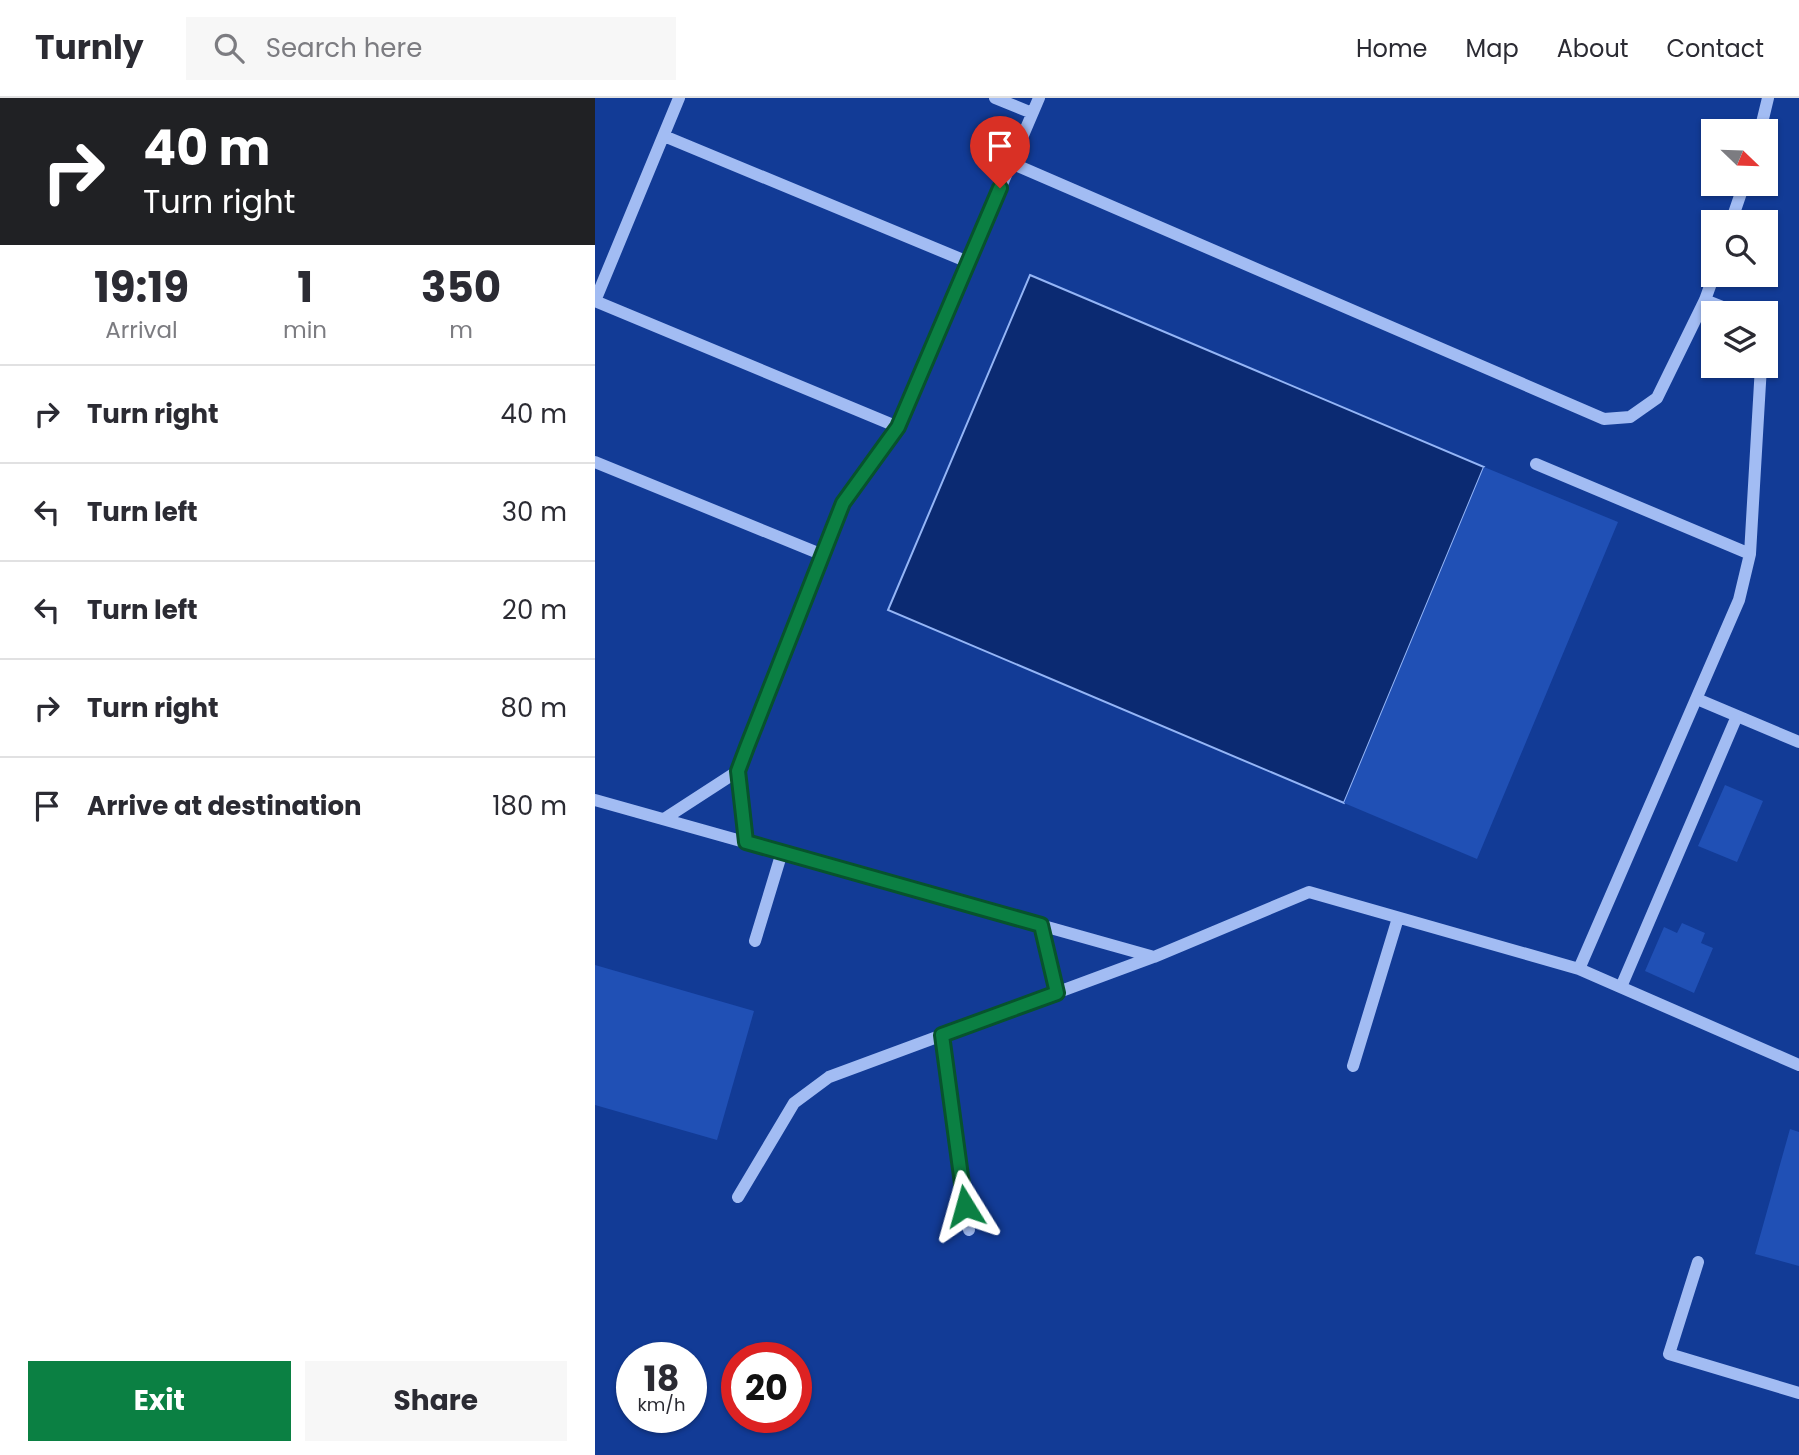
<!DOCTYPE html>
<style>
body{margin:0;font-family:Poppins,sans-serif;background:#f7f7f7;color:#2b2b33;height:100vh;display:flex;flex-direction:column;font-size:26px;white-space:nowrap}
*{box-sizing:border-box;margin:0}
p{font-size:23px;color:#7c7c81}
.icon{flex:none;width:38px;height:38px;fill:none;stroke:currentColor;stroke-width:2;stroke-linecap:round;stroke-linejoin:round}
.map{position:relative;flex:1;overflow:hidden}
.side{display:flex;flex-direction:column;background:#fff;width:595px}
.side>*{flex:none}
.guide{background:#202124;color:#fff;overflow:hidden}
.needle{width:46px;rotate:113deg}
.fabs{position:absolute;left:1106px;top:21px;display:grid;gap:14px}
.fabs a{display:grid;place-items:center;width:77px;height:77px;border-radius:0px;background:#fff;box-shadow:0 2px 5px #0004;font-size:35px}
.speed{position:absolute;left:21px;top:1244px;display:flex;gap:14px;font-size:35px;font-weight:700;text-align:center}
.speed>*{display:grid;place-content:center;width:91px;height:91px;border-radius:50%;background:#fff;box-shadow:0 2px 5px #0004;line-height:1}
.speed small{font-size:18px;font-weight:400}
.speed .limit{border:10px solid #d22;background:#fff;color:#111}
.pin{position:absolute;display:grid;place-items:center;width:60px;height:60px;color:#fff;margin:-72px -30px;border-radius:50% 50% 50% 0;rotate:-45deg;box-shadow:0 0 7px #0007}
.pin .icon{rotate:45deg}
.me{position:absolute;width:77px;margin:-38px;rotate:352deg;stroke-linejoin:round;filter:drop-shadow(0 0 5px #0008)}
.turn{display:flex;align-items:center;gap:24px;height:147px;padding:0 28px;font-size:32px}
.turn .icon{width:91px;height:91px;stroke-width:2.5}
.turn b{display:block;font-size:49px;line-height:60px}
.eta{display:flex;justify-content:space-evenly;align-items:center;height:119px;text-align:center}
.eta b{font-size:42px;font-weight:700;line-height:49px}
.button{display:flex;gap:14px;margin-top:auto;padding:14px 28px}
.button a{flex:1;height:80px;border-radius:0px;background:#0b8043;color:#fff;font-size:28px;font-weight:700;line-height:80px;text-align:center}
.button a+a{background:#f7f7f7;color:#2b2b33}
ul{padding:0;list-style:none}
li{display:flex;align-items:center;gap:21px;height:98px;padding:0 28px;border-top:2px solid #e1e1e2}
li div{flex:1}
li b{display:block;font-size:26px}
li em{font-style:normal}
header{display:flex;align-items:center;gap:42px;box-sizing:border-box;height:98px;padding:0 35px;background:#fff;border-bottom:2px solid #e1e1e2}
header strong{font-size:33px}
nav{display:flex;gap:38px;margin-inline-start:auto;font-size:24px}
.search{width:490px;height:63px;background:#f7f7f7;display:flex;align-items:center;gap:18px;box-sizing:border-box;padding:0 24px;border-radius:0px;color:#7c7c81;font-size:26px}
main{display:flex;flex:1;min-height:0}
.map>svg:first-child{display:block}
.water{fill:#0b2a72;stroke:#94b5f6;stroke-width:2}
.building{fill:#2050b5}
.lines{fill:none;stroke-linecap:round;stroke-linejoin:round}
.minor{stroke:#a2bcf3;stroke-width:12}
.route-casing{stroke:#07532c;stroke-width:18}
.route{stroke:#0b8043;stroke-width:12}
</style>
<header>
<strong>Turnly</strong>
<div class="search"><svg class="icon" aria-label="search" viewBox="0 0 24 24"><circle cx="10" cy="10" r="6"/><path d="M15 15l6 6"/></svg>Search here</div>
<nav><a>Home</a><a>Map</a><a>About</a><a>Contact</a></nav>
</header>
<main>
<section class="side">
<div class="guide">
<div class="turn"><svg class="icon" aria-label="right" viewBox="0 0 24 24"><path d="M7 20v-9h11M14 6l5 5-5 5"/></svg><div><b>40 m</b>Turn right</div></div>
</div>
<div class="eta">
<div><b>19:19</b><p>Arrival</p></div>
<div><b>1</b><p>min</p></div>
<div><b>350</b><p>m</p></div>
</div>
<ul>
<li><svg class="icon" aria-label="right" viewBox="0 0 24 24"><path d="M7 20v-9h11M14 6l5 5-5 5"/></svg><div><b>Turn right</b></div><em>40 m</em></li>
<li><svg class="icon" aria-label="left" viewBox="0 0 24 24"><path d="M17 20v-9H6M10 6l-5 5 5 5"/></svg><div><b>Turn left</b></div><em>30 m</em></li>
<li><svg class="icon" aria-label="left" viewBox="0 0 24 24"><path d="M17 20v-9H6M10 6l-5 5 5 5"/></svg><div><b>Turn left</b></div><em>20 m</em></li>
<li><svg class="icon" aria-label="right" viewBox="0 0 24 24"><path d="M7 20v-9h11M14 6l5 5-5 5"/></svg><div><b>Turn right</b></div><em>80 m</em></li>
<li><svg class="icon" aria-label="arrive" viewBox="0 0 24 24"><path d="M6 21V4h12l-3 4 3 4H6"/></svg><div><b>Arrive at destination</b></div><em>180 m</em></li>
</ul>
<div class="button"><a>Exit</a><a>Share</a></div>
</section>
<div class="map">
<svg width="1204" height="1357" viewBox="0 0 1204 1357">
<rect width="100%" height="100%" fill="#123b96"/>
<path class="water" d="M435,177L889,369L749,705L293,512Z"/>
<path class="building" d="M889,369L1023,424L882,761L749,705Z
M1130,687L1168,703L1142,764L1103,748Z
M1087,825L1110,835L1106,845L1118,850L1099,895L1050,873L1069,829L1082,835Z
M0,867L159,913L122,1042L0,1007Z
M1195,1031L1204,1034V1168L1160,1156Z"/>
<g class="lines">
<path class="minor" d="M84,0L0,203L303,329
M400,0L437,15
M1165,33L1173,0
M69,38L373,164
M416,65L1009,321L1035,319L1062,300L1110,202L1119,177
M1136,124L1149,86
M1110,202L1143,215
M0,364L228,457
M941,366L1155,456
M1102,601L1204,644
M0,702L559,859L714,794L984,871L1204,967
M69,721L143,673
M151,744L143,673L228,457L248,405L303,329L444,0
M446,827L462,895
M160,843L187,754
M984,871L1144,502L1155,456L1166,268
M1026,889L1142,618
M347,937L374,1132
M758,968L803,820
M143,1099L199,1005L234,979L558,859
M1103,1164L1074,1256L1204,1295"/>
</g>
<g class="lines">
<defs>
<path id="route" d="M370,1108L347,937L462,895L446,827L151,744L143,673L152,649L248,405L303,329L405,90"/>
</defs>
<use href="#route" class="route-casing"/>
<use href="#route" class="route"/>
</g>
</svg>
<div class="fabs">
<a><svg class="needle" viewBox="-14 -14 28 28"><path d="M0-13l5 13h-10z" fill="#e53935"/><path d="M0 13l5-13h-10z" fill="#7c7c81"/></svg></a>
<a><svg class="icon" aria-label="search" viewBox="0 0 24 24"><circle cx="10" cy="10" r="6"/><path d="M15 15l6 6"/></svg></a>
<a><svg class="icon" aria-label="layers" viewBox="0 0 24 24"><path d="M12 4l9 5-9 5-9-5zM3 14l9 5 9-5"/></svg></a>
</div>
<div class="speed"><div>18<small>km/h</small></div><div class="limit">20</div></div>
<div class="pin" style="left:405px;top:90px;background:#d93025"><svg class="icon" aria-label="arrive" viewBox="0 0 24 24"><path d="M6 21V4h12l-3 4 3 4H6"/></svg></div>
<svg class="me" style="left:370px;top:1108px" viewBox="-20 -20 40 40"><path d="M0-17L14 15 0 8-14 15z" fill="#0b8043" stroke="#fff" stroke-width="4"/></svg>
</div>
</main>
